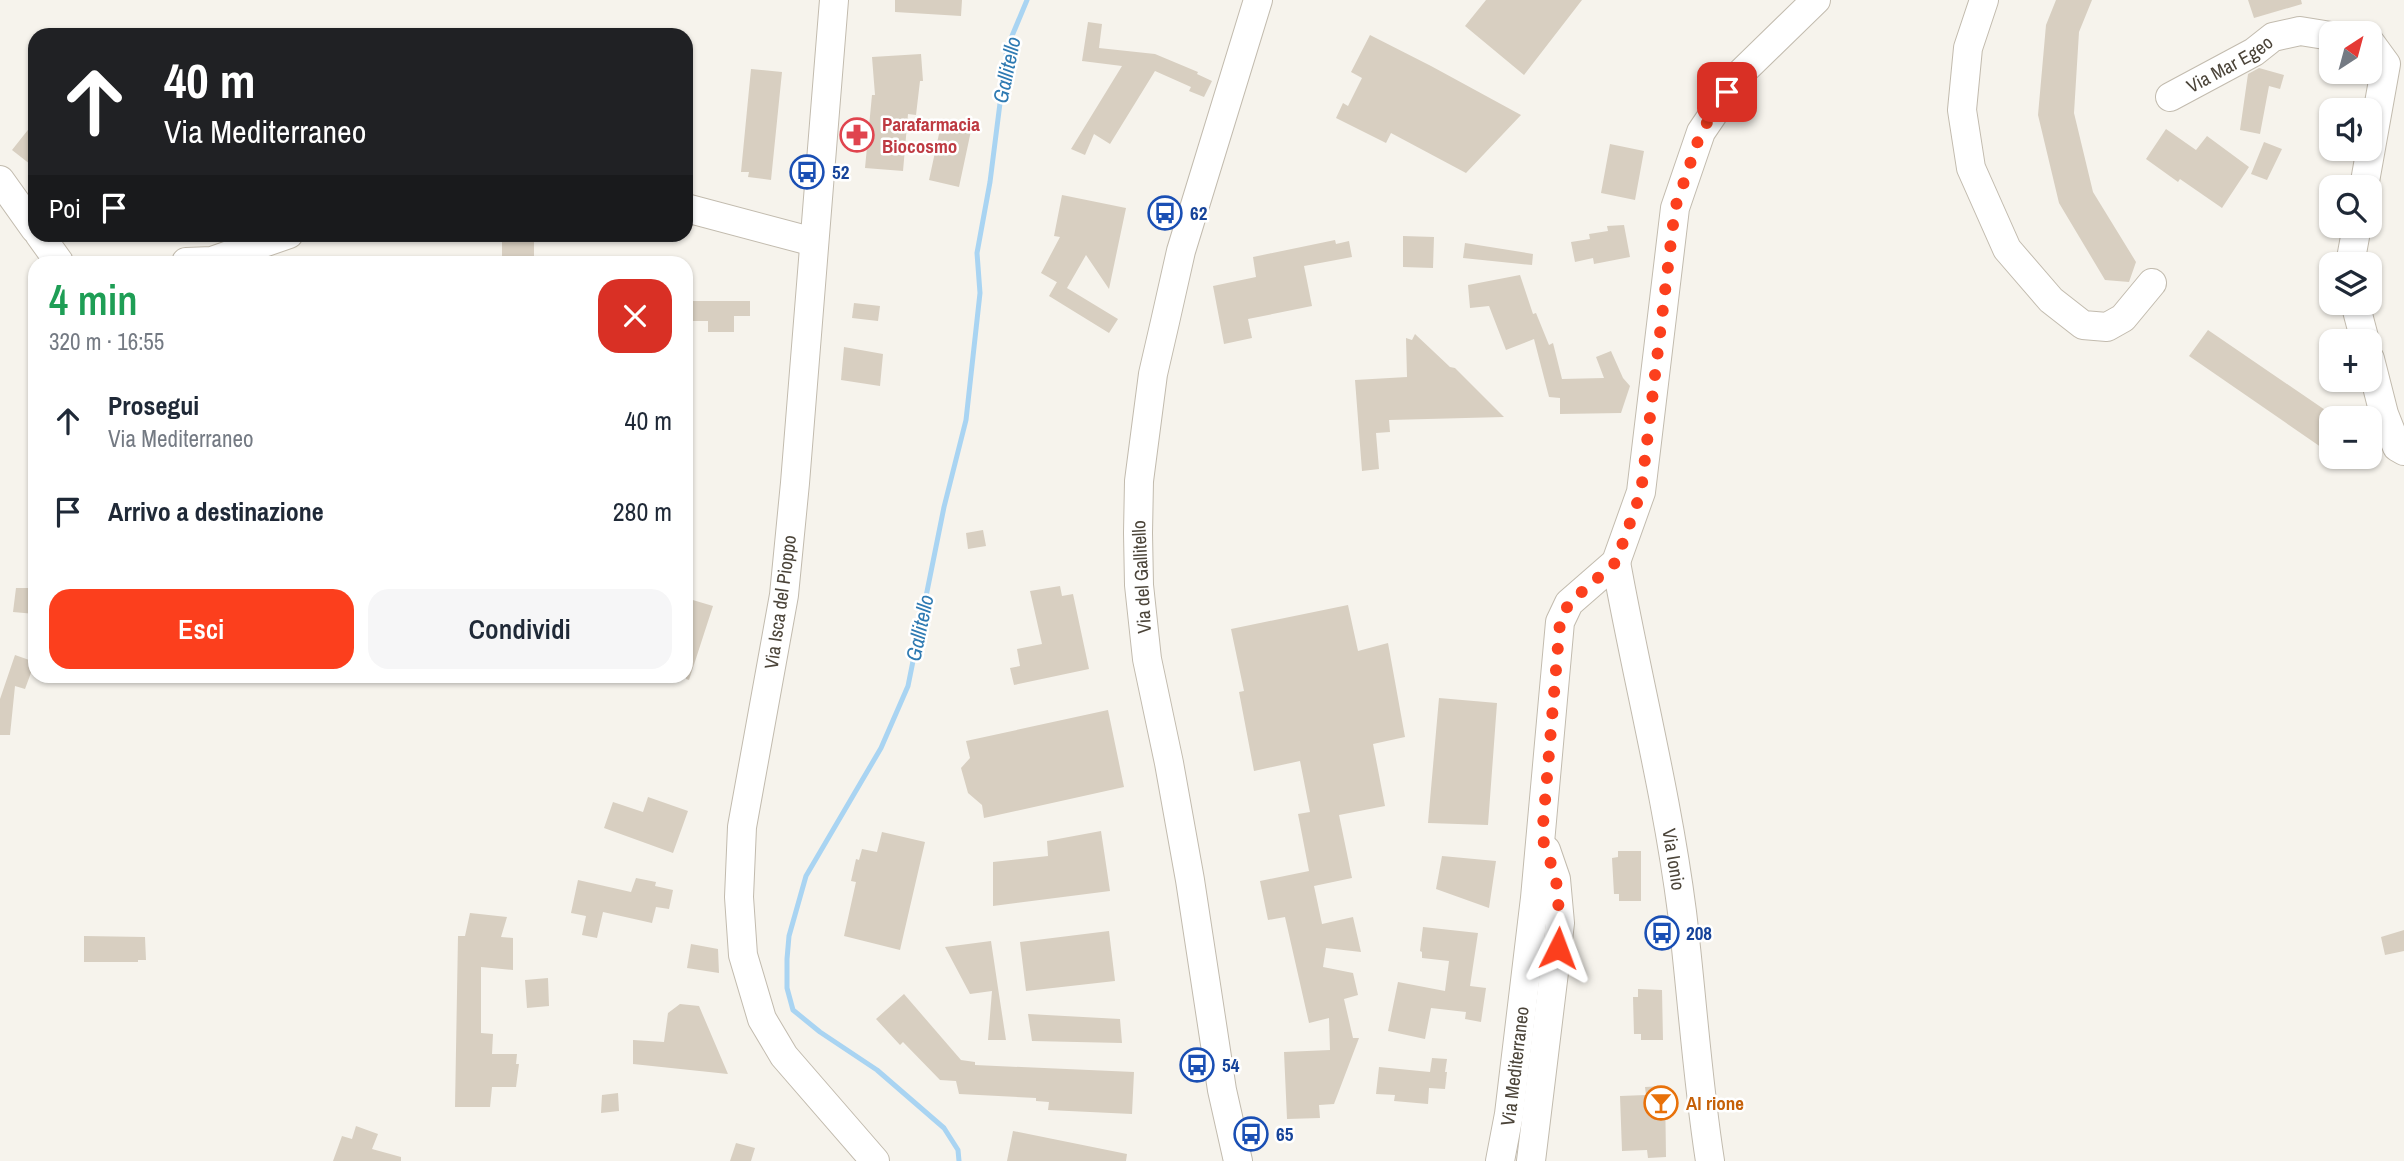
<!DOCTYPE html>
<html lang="it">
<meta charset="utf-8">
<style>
body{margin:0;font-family:"Archivo Narrow",sans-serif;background:#f6f6f7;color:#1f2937;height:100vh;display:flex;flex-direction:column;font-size:26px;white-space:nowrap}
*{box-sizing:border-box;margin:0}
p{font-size:23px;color:#747a83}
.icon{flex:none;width:38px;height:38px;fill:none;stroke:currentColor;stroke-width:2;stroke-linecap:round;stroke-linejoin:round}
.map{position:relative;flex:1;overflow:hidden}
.side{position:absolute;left:28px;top:256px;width:665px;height:427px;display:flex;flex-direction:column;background:#fff;border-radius:21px;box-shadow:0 2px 5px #0004}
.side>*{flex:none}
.top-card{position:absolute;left:28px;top:28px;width:665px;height:214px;border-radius:21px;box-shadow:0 2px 5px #0004;background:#202124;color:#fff;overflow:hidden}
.needle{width:46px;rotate:36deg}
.controls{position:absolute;left:2319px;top:21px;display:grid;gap:14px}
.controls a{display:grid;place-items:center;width:63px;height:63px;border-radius:14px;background:#fff;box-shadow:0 2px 5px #0004;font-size:35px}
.pin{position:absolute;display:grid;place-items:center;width:60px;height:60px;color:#fff;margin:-30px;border-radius:14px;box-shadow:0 4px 10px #0006}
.me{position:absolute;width:77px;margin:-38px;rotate:3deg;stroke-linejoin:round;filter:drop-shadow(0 0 5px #0008)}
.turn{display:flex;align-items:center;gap:24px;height:147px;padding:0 21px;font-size:32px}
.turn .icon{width:91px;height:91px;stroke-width:2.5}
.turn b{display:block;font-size:49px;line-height:60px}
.then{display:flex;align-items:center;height:66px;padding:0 21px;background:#0003;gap:14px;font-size:26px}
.round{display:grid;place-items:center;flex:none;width:74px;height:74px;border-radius:21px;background:#f6f6f7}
.headline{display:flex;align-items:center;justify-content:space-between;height:119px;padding:0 21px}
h1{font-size:42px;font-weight:600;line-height:52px;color:#1e9e55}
.button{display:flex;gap:14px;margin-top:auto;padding:14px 21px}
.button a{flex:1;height:80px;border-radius:21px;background:#fc3f1d;color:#fff;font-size:28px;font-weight:600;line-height:80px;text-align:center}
.button a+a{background:#f6f6f7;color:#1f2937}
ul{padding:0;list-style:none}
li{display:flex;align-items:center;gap:21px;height:91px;padding:0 21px}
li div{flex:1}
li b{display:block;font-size:26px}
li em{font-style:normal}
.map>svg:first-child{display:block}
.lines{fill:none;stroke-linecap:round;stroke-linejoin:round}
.stream{stroke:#a9d4f2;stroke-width:5}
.building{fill:#d8cfc1}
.minor-casing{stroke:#c2bbae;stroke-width:30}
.minor{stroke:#fff;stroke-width:28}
.route{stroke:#fc3f1d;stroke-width:12;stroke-dasharray:0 21.6}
.labels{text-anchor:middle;stroke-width:5;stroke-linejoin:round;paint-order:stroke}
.street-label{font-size:19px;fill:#4b4439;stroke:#fff}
.health-label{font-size:19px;font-weight:bold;fill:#be3a42;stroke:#fff;text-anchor:start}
.transit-label{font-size:19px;font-weight:bold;fill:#164399;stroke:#fff;text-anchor:start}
.food-label{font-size:19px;font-weight:bold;fill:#c56008;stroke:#fff;text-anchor:start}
.water-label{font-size:21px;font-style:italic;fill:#2e7ab2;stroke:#fff}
</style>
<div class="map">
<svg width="2404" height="1161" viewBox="0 0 2404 1161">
<rect width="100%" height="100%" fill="#f6f3ec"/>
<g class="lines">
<path class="stream" d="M959,1161L958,1150L944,1128L877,1070L820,1032L793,1010L787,988V959L789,936L806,876L881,748L908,686L944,507L966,420L980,293L977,253L990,182L1007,48L1027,0"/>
</g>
<path class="building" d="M895,0H962L961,16L895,12Z
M1486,0H1582L1524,75L1465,26Z
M2056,0H2092L2079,32L2074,113L2093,192L2136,262L2129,282L2105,280L2059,203L2038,115L2046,25Z
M2248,0H2301L2302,4L2254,18Z
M1088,22L1102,24L1099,48L1155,54L1198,72L1197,74L1212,81L1204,97L1189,91L1191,87L1155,71L1110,144L1094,134L1085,155L1071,149L1122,66L1082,61Z
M1370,35L1431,66L1521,115L1466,173L1391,133L1386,143L1336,118L1343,103L1348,106L1362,78L1351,72Z
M921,54L923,81H920L916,115L908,114L903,171L865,168L872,95H875L872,57Z
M2259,68L2284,75L2280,89L2269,86L2260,134L2240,130L2248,74Z
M751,69L782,72L771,180L748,177L749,172H741Z
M942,120L972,126L959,187L929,180Z
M35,121V168L12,150Z
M2166,129L2196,150L2207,136L2249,167L2222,208L2180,179L2178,182L2146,159Z
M2264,142L2282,149L2267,180L2251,174Z
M1610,144L1644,151L1635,200L1601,193Z
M1062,195L1126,208L1109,289L1086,255L1067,288L1041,273L1060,237L1054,236Z
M1624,225L1630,257L1594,264L1593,258L1575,262L1571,242L1590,239L1589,234L1608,231L1607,226Z
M502,234H534V262H502Z
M1403,236L1434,237L1433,268L1403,267Z
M1335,240L1336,244L1349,241L1352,257L1304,266L1312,306L1248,319L1252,338L1224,344L1213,286L1256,277L1253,257Z
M1465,243L1533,254L1532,265L1463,258Z
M1520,275L1533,314L1536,313L1549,345L1553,343L1562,379L1604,378L1596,357L1611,351L1623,378L1630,386L1621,413L1560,414V398L1549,397L1534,339L1506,350L1489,306L1470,308L1468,285Z
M1057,282L1118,319L1109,333L1049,296Z
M691,301H750V316H734V332H708V321H691Z
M854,303L880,306L878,321L852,318Z
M2208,330L2331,414V454L2189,356Z
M1415,334L1450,367L1455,368L1504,417L1389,420L1390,432L1376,433L1379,469L1362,471L1355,380L1407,377L1406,338L1412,340Z
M844,347L883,354L880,386L841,380Z
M983,530L986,546L968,549L966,533Z
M1060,586L1062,596L1073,594L1089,669L1014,685L1010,668L1020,666L1017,649L1042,644L1030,591Z
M16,588H35V614L13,612Z
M686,598L713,606L689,680L686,679Z
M1348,605L1358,651L1388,643L1405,737L1373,744L1385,806L1339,815L1352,878L1314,886L1322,924L1353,917L1361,952L1326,948L1323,967L1353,973L1358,995L1344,999L1353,1038H1359L1334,1104L1319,1105L1320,1118L1287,1119L1284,1052L1330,1050L1329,1018L1309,1023L1285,917L1268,920L1260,881L1309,871L1298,814L1310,812L1300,761L1254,771L1239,692L1244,691L1231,629Z
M15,655L35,662L25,689L15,686L10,735H0V699Z
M1439,698L1497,703L1488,825L1428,823Z
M1108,710L1124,787L984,818L982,805L968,793L961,768L970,758L966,741Z
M648,797L688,811L673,853L604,828L613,802L643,812Z
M1101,831L1110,891L993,906V862L1048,856L1047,841Z
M882,832L925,842L900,950L844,936L856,882L851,881L856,859L859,860L862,849L877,852Z
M1618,851H1641V901H1619V894H1614L1612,858L1618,857Z
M1442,856L1496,861L1489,908L1436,889Z
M636,878L656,882L655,886L673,890L669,909L656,907L652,923L603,912L597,938L582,935L586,916L571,913L578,880L631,892Z
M470,913L507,917L501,937L513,938V970L481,967V1033L493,1034L492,1054H517L516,1064H519L516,1087H492L490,1107H455L458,936H465Z
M1423,927L1478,933L1470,986L1486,988L1481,1022L1465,1019L1466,1012L1431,1008L1425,1039L1388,1031L1398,982L1445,991L1449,961L1422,958V952L1420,951Z
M2404,930V951L2385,955L2381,937Z
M1109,931L1115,981L1026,991L1020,942Z
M84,936L145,937L146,960H138V962H84Z
M991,941L998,988L1006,1040H988L992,991L970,994L945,947Z
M691,944L718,949L719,973L687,968Z
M548,978L549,1006L527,1008L525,980Z
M1638,989L1662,990L1663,1040H1641V1034H1634L1633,997H1638Z
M904,994L961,1060L975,1062V1065L1134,1072L1132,1114L1048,1110L1049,1102L1036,1101V1098L959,1094L956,1081L940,1080L903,1042L900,1045L876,1019Z
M680,1004L699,1006L728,1074L633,1064V1040L664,1042L668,1013Z
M1028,1014L1120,1019L1122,1043L1032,1041Z
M1432,1058L1447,1059L1445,1072H1447L1445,1089L1429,1088L1428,1104L1394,1101L1395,1095L1376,1094L1379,1067L1430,1072Z
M1665,1086L1666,1157L1648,1158L1647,1150L1622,1151L1620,1096L1646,1095L1645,1087Z
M618,1093L619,1111L601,1113L602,1095Z
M356,1126L378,1134L372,1149L401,1157V1161H333L342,1136L352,1139Z
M1013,1131L1127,1154L1126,1161H1007Z
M736,1143L755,1148L751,1161H730Z"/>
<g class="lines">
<defs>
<g id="minor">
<path d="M834,0L795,483L784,595L742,827L739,897L743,955L762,1019L784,1056L875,1161"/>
<path d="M1984,0L1968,48L1962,110L1971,168L2007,249L2051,300L2083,325L2107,327L2123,318L2152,283"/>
<path id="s1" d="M2170,97L2254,52L2273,37L2300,31L2331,36"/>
<path d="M0,180L35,229"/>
<path d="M2364,187L2386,64L2370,42"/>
<path d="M686,208L814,242"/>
<path d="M39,234L59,262"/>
<path d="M186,262L212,261L289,234"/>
<path d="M2350,264L2357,226"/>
<path d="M2355,303L2365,341"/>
<path d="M2370,359L2384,414L2397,447L2404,451"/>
<path id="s2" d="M1616,562C1637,679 1667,794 1682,912C1692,995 1697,1078 1710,1161"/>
<path d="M1238,1161L1222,1090L1190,880L1169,763L1147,659L1139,585L1138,533L1139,481L1153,374L1165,322L1181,251L1258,0"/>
<path id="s3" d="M1500,1161L1509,1114L1535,898L1560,622L1569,603L1616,562L1641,492L1675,208L1701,132L1741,73L1816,0"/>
<path d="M1531,1161L1560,923L1556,879L1546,850"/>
</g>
</defs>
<use href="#minor" class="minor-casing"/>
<use href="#minor" class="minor"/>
</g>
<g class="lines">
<path class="route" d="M1558,948L1560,923L1556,879L1542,837L1560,622L1569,603L1616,562L1641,492L1675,208L1701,132L1727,92"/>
</g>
<defs>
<symbol id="pharmacy-ring" viewBox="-11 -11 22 22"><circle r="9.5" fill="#fff" stroke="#e0444e" stroke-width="1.5"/><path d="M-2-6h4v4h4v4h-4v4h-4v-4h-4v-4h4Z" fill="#e0444e"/></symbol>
<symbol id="bus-ring" viewBox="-11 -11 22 22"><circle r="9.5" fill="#fff" stroke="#1a4fb4" stroke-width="1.5"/><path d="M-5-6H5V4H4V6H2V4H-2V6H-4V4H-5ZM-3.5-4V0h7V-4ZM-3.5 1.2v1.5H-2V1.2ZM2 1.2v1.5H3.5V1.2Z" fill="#1a4fb4"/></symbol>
<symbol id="bar-ring" viewBox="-11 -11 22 22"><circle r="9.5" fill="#fff" stroke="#e8710a" stroke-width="1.5"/><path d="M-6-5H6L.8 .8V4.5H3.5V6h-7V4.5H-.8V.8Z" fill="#e8710a"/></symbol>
</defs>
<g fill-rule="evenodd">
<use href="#pharmacy-ring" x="838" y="116" width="38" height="38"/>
<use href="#bus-ring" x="788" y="153" width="38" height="38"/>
<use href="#bus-ring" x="1146" y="194" width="38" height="38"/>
<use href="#bus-ring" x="1643" y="914" width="38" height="38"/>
<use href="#bus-ring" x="1178" y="1046" width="38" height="38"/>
<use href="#bar-ring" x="1642" y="1084" width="38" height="38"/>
<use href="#bus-ring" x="1232" y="1115" width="38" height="38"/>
</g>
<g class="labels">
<g class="street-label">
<text dy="7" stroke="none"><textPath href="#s1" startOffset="68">Via Mar Egeo</textPath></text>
<text transform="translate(1141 577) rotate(-93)" y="7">Via del Gallitello</text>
<text transform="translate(780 602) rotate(-82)" y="7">Via Isca del Pioppo</text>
<text dy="7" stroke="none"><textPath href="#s2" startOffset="303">Via Ionio</textPath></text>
<text dy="7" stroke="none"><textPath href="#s3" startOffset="96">Via Mediterraneo</textPath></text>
</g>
<g class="health-label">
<text x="882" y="131">Parafarmacia<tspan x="882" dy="22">Biocosmo</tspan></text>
</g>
<g class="transit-label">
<text x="832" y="179">52</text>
<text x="1190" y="220">62</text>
<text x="1686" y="940">208</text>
<text x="1222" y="1072">54</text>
<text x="1276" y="1141">65</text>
</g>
<g class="food-label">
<text x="1686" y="1110">Al rione</text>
</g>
<g class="water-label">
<text transform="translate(1007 70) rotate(-78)" y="7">Gallitello</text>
<text transform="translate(920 628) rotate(-78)" y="7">Gallitello</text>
</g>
</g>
</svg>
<div class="controls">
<a><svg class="needle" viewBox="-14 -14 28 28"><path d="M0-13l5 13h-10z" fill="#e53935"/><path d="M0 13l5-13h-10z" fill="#747a83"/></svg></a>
<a><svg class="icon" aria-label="sound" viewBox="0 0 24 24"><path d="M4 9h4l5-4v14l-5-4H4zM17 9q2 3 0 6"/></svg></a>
<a><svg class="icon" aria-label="search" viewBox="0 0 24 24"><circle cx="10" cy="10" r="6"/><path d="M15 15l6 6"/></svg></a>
<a><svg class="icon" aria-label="layers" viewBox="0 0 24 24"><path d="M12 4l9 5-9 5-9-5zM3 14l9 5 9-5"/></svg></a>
<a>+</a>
<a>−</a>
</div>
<div class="pin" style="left:1727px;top:92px;background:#d93025"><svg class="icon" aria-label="arrive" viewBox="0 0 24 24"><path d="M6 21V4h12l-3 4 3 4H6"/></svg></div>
<svg class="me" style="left:1558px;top:948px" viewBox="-20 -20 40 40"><path d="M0-17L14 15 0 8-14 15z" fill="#fc3f1d" stroke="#fff" stroke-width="4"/></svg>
<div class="top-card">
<div class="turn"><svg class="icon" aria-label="ahead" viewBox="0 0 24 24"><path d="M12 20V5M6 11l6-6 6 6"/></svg><div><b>40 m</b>Via Mediterraneo</div></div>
<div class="then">Poi<svg class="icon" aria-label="arrive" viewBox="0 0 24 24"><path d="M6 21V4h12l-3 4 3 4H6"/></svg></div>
</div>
<section class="side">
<div class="headline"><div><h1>4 min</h1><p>320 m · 16:55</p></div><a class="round" style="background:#d93025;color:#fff"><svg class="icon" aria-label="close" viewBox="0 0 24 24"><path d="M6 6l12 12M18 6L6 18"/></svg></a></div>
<ul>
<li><svg class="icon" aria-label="ahead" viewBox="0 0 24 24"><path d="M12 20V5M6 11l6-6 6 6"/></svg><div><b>Prosegui</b><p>Via Mediterraneo</p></div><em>40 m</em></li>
<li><svg class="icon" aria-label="arrive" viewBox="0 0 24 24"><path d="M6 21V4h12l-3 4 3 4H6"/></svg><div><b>Arrivo a destinazione</b></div><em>280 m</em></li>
</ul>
<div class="button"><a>Esci</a><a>Condividi</a></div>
</section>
</div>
